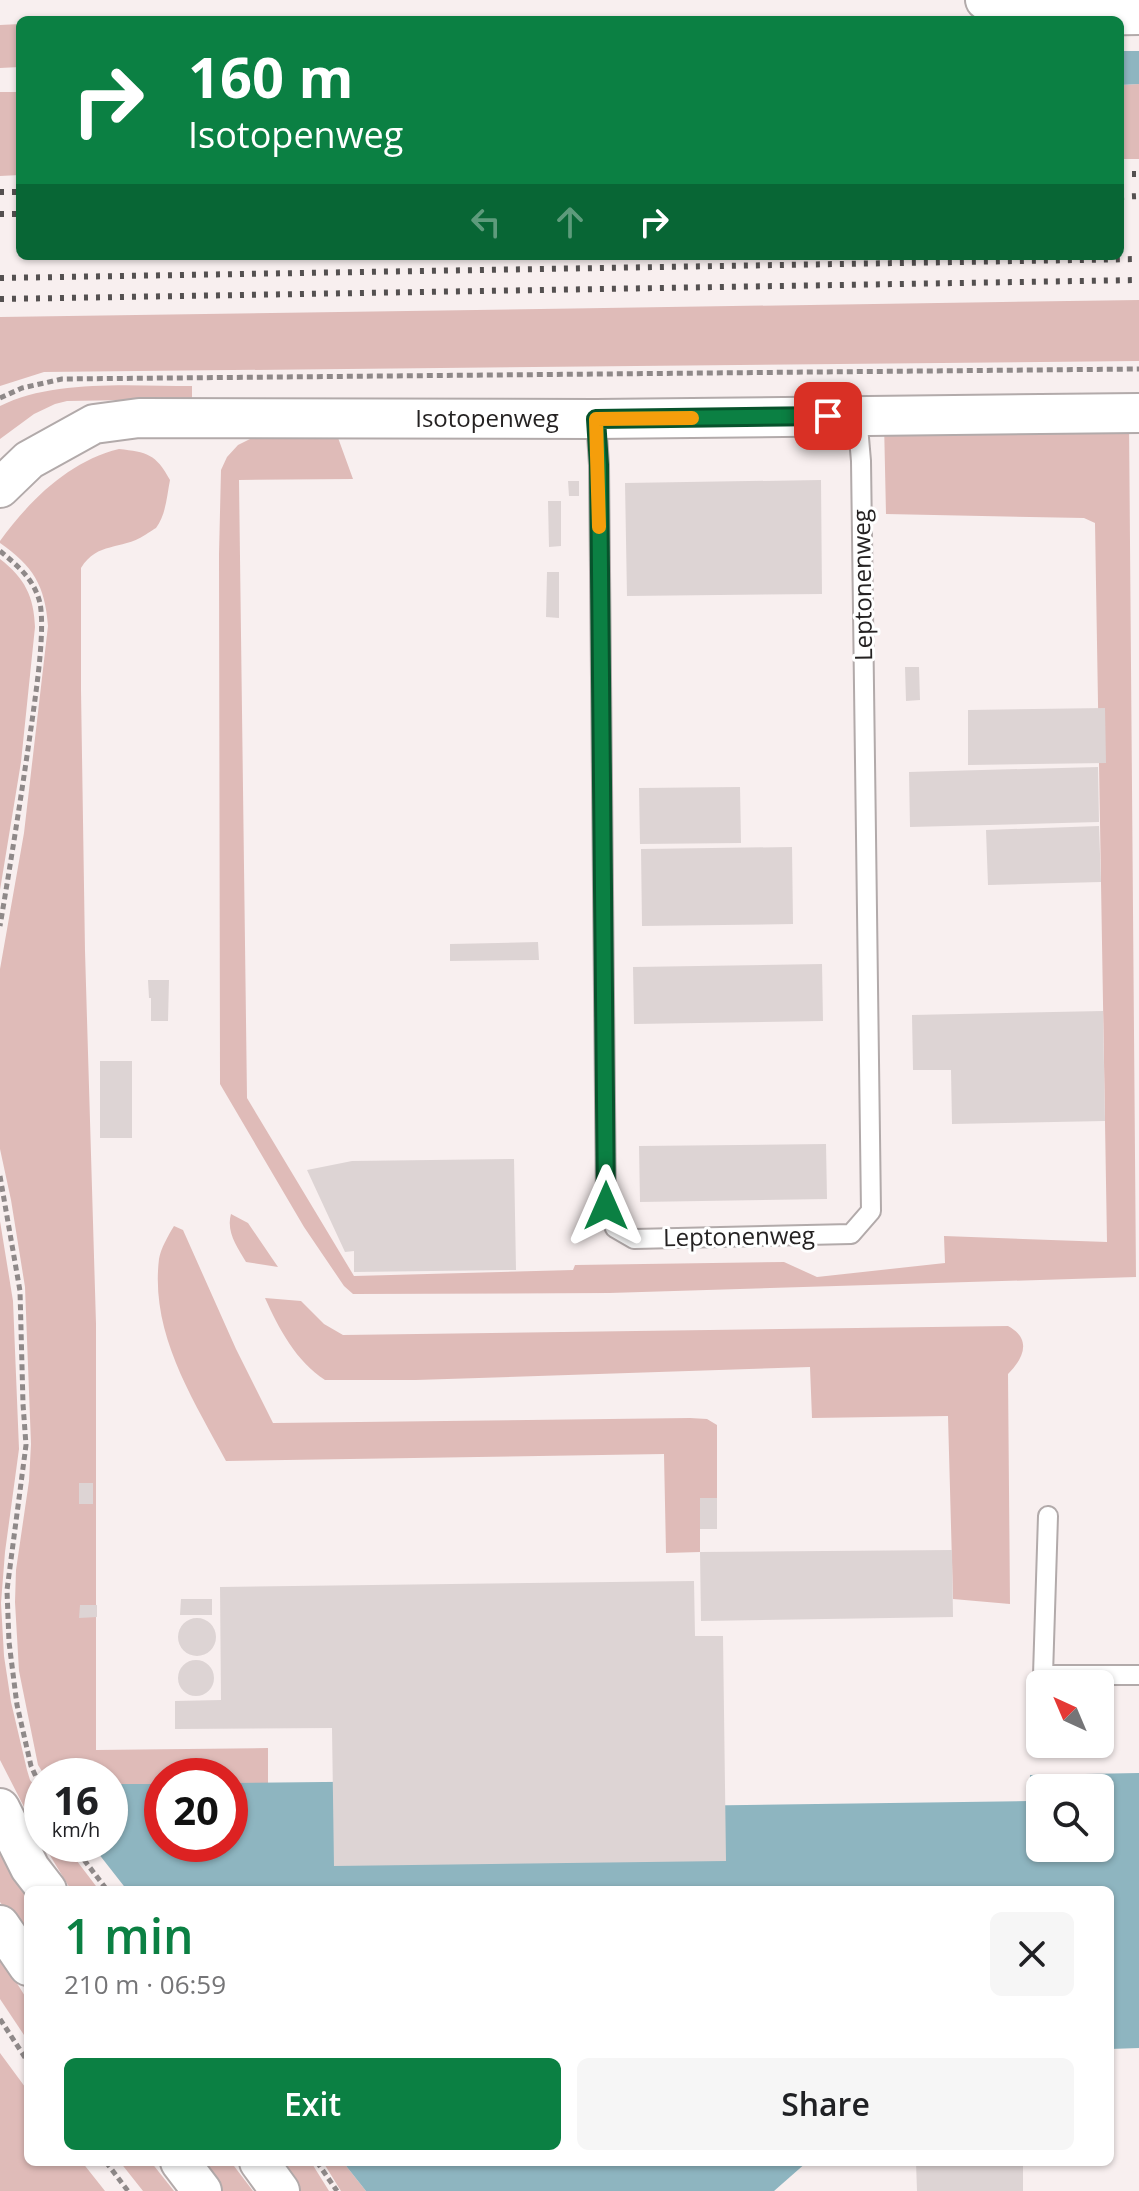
<!DOCTYPE html>
<meta charset="utf-8">
<style>
body{margin:0;font-family:"Open Sans",sans-serif;background:#f6f6f6;color:#202124;height:100vh;display:flex;flex-direction:column;font-size:30px;white-space:nowrap}
*{box-sizing:border-box;margin:0}
p{font-size:26px;color:#757577}
.icon{flex:none;width:44px;height:44px;fill:none;stroke:currentColor;stroke-width:2;stroke-linecap:round;stroke-linejoin:round}
.map{position:relative;flex:1;overflow:hidden}
.details{position:absolute;left:24px;top:1886px;width:1090px;height:280px;display:flex;flex-direction:column;background:#fff;border-radius:12px;box-shadow:0 2px 6px #0004}
.details>*{flex:none}
.top-card{position:absolute;left:16px;top:16px;width:1108px;height:244px;border-radius:12px;box-shadow:0 2px 6px #0004;background:#0b8043;color:#fff;overflow:hidden}
.needle{width:52px;rotate:316deg}
.buttons{position:absolute;left:1026px;top:1670px;display:grid;gap:16px}
.buttons a{display:grid;place-items:center;width:88px;height:88px;border-radius:12px;background:#fff;box-shadow:0 2px 6px #0004;font-size:40px}
.speed{position:absolute;left:24px;top:1758px;display:flex;gap:16px;font-size:40px;font-weight:700;text-align:center}
.speed>*{display:grid;place-content:center;width:104px;height:104px;border-radius:50%;background:#fff;box-shadow:0 2px 6px #0004;line-height:1}
.speed small{font-size:20px;font-weight:400}
.speed .limit{border:12px solid #d22;background:#fff;color:#111}
.pin{position:absolute;display:grid;place-items:center;width:68px;height:68px;color:#fff;margin:-34px;border-radius:16px;box-shadow:0 4px 12px #0006}
.me{position:absolute;width:88px;margin:-44px;rotate:0deg;stroke-linejoin:round;filter:drop-shadow(0 0 6px #0008)}
.turn{display:flex;align-items:center;gap:28px;height:168px;padding:0 40px;font-size:36px}
.turn .icon{width:104px;height:104px;stroke-width:2.5}
.turn b{display:block;font-size:56px;line-height:68px}
.lanes{display:flex;align-items:center;height:76px;padding:0 40px;background:#0003;justify-content:center;gap:40px;direction:ltr}
.lanes .off{opacity:.35}
.round{display:grid;place-items:center;flex:none;width:84px;height:84px;border-radius:12px;background:#f6f6f6}
.summary{display:flex;align-items:center;justify-content:space-between;height:136px;padding:0 40px}
h1{font-size:48px;font-weight:600;line-height:60px;color:#0b8043}
.action{display:flex;gap:16px;margin-top:auto;padding:16px 40px}
.action a{flex:1;height:92px;border-radius:12px;background:#0b8043;color:#fff;font-size:32px;font-weight:600;line-height:92px;text-align:center}
.action a+a{background:#f6f6f6;color:#202124}
.map>svg:first-child{display:block}
.green{fill:#dfbbb8}
.water{fill:#8eb5c0;fill-rule:evenodd}
.building{fill:#ddd4d4}
.lines{fill:none;stroke-linecap:round;stroke-linejoin:round}
.lane-casing{stroke:#b2aaaa;stroke-width:22}
.street-casing{stroke:#b2aaaa;stroke-width:42}
.path{stroke:#8f8989;stroke-width:5;stroke-dasharray:6 4;stroke-linecap:butt}
.lane{stroke:#fff;stroke-width:18}
.street{stroke:#fff;stroke-width:38}
.rail{stroke:#545050;stroke-width:6;stroke-dasharray:4 8;stroke-linecap:butt}
.route-casing{stroke:#07532c;stroke-width:20}
.route{stroke:#0b8043;stroke-width:14}
.slow{stroke:#f59e0b;stroke-width:14}
.labels{text-anchor:middle;stroke-width:6;stroke-linejoin:round;paint-order:stroke}
.street-label{font-size:24px;fill:#252222;stroke:#fff}
</style>
<div class="map">
<svg width="1139" height="2191" viewBox="0 0 1139 2191">
<rect width="100%" height="100%" fill="#f8efef"/>
<path class="green" d="M20,24V67L0,68V25Z
M1139,84V159H1120V85Z
M0,92H20V175L0,176Z
M1139,300V361L44,372L0,386V317Z
M192,386V399L67,401L55,404L34,414L0,439V406C53,379 133,386 192,386Z
M1129,420L1136,1277L609,1293L353,1294L344,1286L304,1227L220,1084L219,554L221,470L227,457L238,445L256,436L337,435L353,479L239,480L247,1098L354,1276L573,1270L575,1265L784,1262L817,1277L945,1263L944,1236L1107,1242L1095,523L1084,518L886,514L884,422Z
M119,449C147,452 156,454 170,480C167,495 166,515 156,528C154,529 148,533 145,535C120,551 98,541 81,568V690L85,951L96,1324V1750L268,1748V1783H230V1776H162V1784H110V1776H45L38,1765L19,1671L15,1602L16,1570L29,1481L31,1444L25,1287L11,1200L0,1149V969L24,833L48,626C45,585 33,566 0,543V541C29,501 69,461 119,449Z
M0,559C25,578 34,597 35,627L21,762L0,890Z
M231,1214L248,1223L278,1267L246,1262C237,1247 226,1232 231,1214Z
M0,1221L13,1301L19,1449L5,1552L1,1603L4,1656L11,1702L27,1770L30,1780L42,1794V1842L0,1760Z
M174,1226L183,1230L236,1349L273,1423L690,1418L707,1419L717,1425V1498H700V1552L666,1553L664,1454L226,1461C193,1399 150,1334 159,1259C161,1248 168,1236 174,1226Z
M265,1298L301,1301L324,1324L343,1335L1008,1326C1032,1339 1024,1358 1008,1374L1010,1604L953,1599L948,1416L812,1418L810,1367L416,1380H325C296,1361 279,1329 265,1298Z
M0,1843L28,1892V1942L0,1902Z
M43,1844H64L99,1890H71Z
M0,1956L28,2001V2041L0,1999Z
M0,2053L28,2091V2162H82L105,2191H0Z
M120,2162H151L174,2191H143Z
M199,2162H231L253,2191H221Z
M278,2162H311L329,2191H300Z
M323,2162H343L366,2191H341Z"/>
<path class="water" d="M1120,51H1139V84L1120,85Z
M1139,1773V2048L1110,2049V1890H127L91,1844H110V1784H162V1844H230V1783L517,1780L528,1808L1029,1801L1030,1775ZM1040,1788H1100V1848H1040Z
M343,2162H807L774,2191H366Z"/>
<path class="building" d="M821,480L822,594L627,596L625,483Z
M568,481H579V496H569Z
M548,501H561V546L549,547Z
M547,572H559V618L546,617Z
M905,667H919L920,700L906,701Z
M1105,708L1106,763L968,765V710Z
M1098,767L1099,822L910,827L909,772Z
M740,787L741,843L640,844L639,788Z
M1099,826L1101,882L988,885L986,830Z
M792,847L793,924L642,926L641,849Z
M538,942L539,960L450,961V944Z
M822,964L823,1021L634,1024L633,967Z
M148,980H169L168,1021H151V998H149Z
M1103,1011L1105,1121L952,1124L951,1070H913L912,1015Z
M100,1061H132V1138H100Z
M826,1144L827,1199L640,1202L639,1146Z
M514,1159L516,1270L354,1272V1251L345,1252L307,1170L352,1161Z
M79,1483H93V1504H79Z
M700,1498H717V1529H700Z
M952,1550L953,1617L701,1621L700,1552Z
M694,1581L695,1636H723L726,1861L334,1866L332,1728L175,1729V1701L221,1700L220,1587Z
M181,1599H212V1615H180Z
M80,1605H97V1617L79,1618Z
M178 1637a19 19 0 1 1 38 0a19 19 0 1 1-38 0Z
M178 1678a18 18 0 1 1 36 0a18 18 0 1 1-36 0Z
M916,2162H1023V2191H917Z"/>
<g class="lines">
<defs>
<path id="lane" d="M596,419L599,465L606,1206L615,1228L634,1239L851,1234L871,1211L861,461L857,415
M1048,1516L1043,1675H1139"/>
<path id="street" d="M985,0L1002,12L1017,17L1139,15
M0,488L29,460L94,424L139,418L596,419L1139,413
M0,1808L30,1868L47,1890
M0,1925L28,1966
M180,2162L202,2191
M259,2162L280,2191"/>
</defs>
<use href="#lane" class="lane-casing"/>
<use href="#street" class="street-casing"/>
<path class="path" d="M0,398L22,388L62,379L1139,369
M0,551C18,566 34,579 40,603C45,630 37,685 33,714C23,785 12,855 0,926
M0,1176L20,1291L23,1404L26,1445L7,1590L9,1642L17,1705L31,1766L37,1779L42,1783
M72,1844L107,1890
M0,2019L28,2062
M106,2162L128,2191
M317,2162L337,2191"/>
<use href="#lane" class="lane"/>
<use href="#street" class="street"/>
<path class="rail" d="M1120,174H1139
M0,192H20
M1120,197L1139,196
M0,214H20
M0,278L1139,259
M0,299L1139,280"/>
</g>
<g class="lines">
<defs>
<path id="route" d="M606,1206L599,465L596,419L828,416"/>
</defs>
<use href="#route" class="route-casing"/>
<use href="#route" class="route"/>
<path class="slow" d="M599,527L596,419L692,418"/>
</g>
<g class="labels">
<g class="street-label">
<text x="487" y="427">Isotopenweg</text>
<text transform="translate(863 585) rotate(-91)" y="8">Leptonenweg</text>
<text transform="translate(739 1237) rotate(-1)" y="8">Leptonenweg</text>
</g>
</g>
</svg>
<div class="buttons">
<a><svg class="needle" viewBox="-14 -14 28 28"><path d="M0-13l5 13h-10z" fill="#e53935"/><path d="M0 13l5-13h-10z" fill="#757577"/></svg></a>
<a><svg class="icon" aria-label="search" viewBox="0 0 24 24"><circle cx="10" cy="10" r="6"/><path d="M15 15l6 6"/></svg></a>
</div>
<div class="speed"><div>16<small>km/h</small></div><div class="limit">20</div></div>
<div class="pin" style="left:828px;top:416px;background:#d93025"><svg class="icon" aria-label="arrive" viewBox="0 0 24 24"><path d="M6 21V4h12l-3 4 3 4H6"/></svg></div>
<svg class="me" style="left:606px;top:1206px" viewBox="-20 -20 40 40"><path d="M0-17L14 15 0 8-14 15z" fill="#0b8043" stroke="#fff" stroke-width="4"/></svg>
<div class="top-card">
<div class="turn"><svg class="icon" aria-label="right" viewBox="0 0 24 24"><path d="M7 20v-9h11M14 6l5 5-5 5"/></svg><div><b>160 m</b>Isotopenweg</div></div>
<div class="lanes"><svg class="icon off" aria-label="left" viewBox="0 0 24 24"><path d="M17 20v-9H6M10 6l-5 5 5 5"/></svg><svg class="icon off" aria-label="ahead" viewBox="0 0 24 24"><path d="M12 20V5M6 11l6-6 6 6"/></svg><svg class="icon" aria-label="right" viewBox="0 0 24 24"><path d="M7 20v-9h11M14 6l5 5-5 5"/></svg></div>
</div>
<section class="details">
<div class="summary"><div><h1>1 min</h1><p>210 m · 06:59</p></div><a class="round"><svg class="icon" aria-label="close" viewBox="0 0 24 24"><path d="M6 6l12 12M18 6L6 18"/></svg></a></div>
<div class="action"><a>Exit</a><a>Share</a></div>
</section>
</div>
